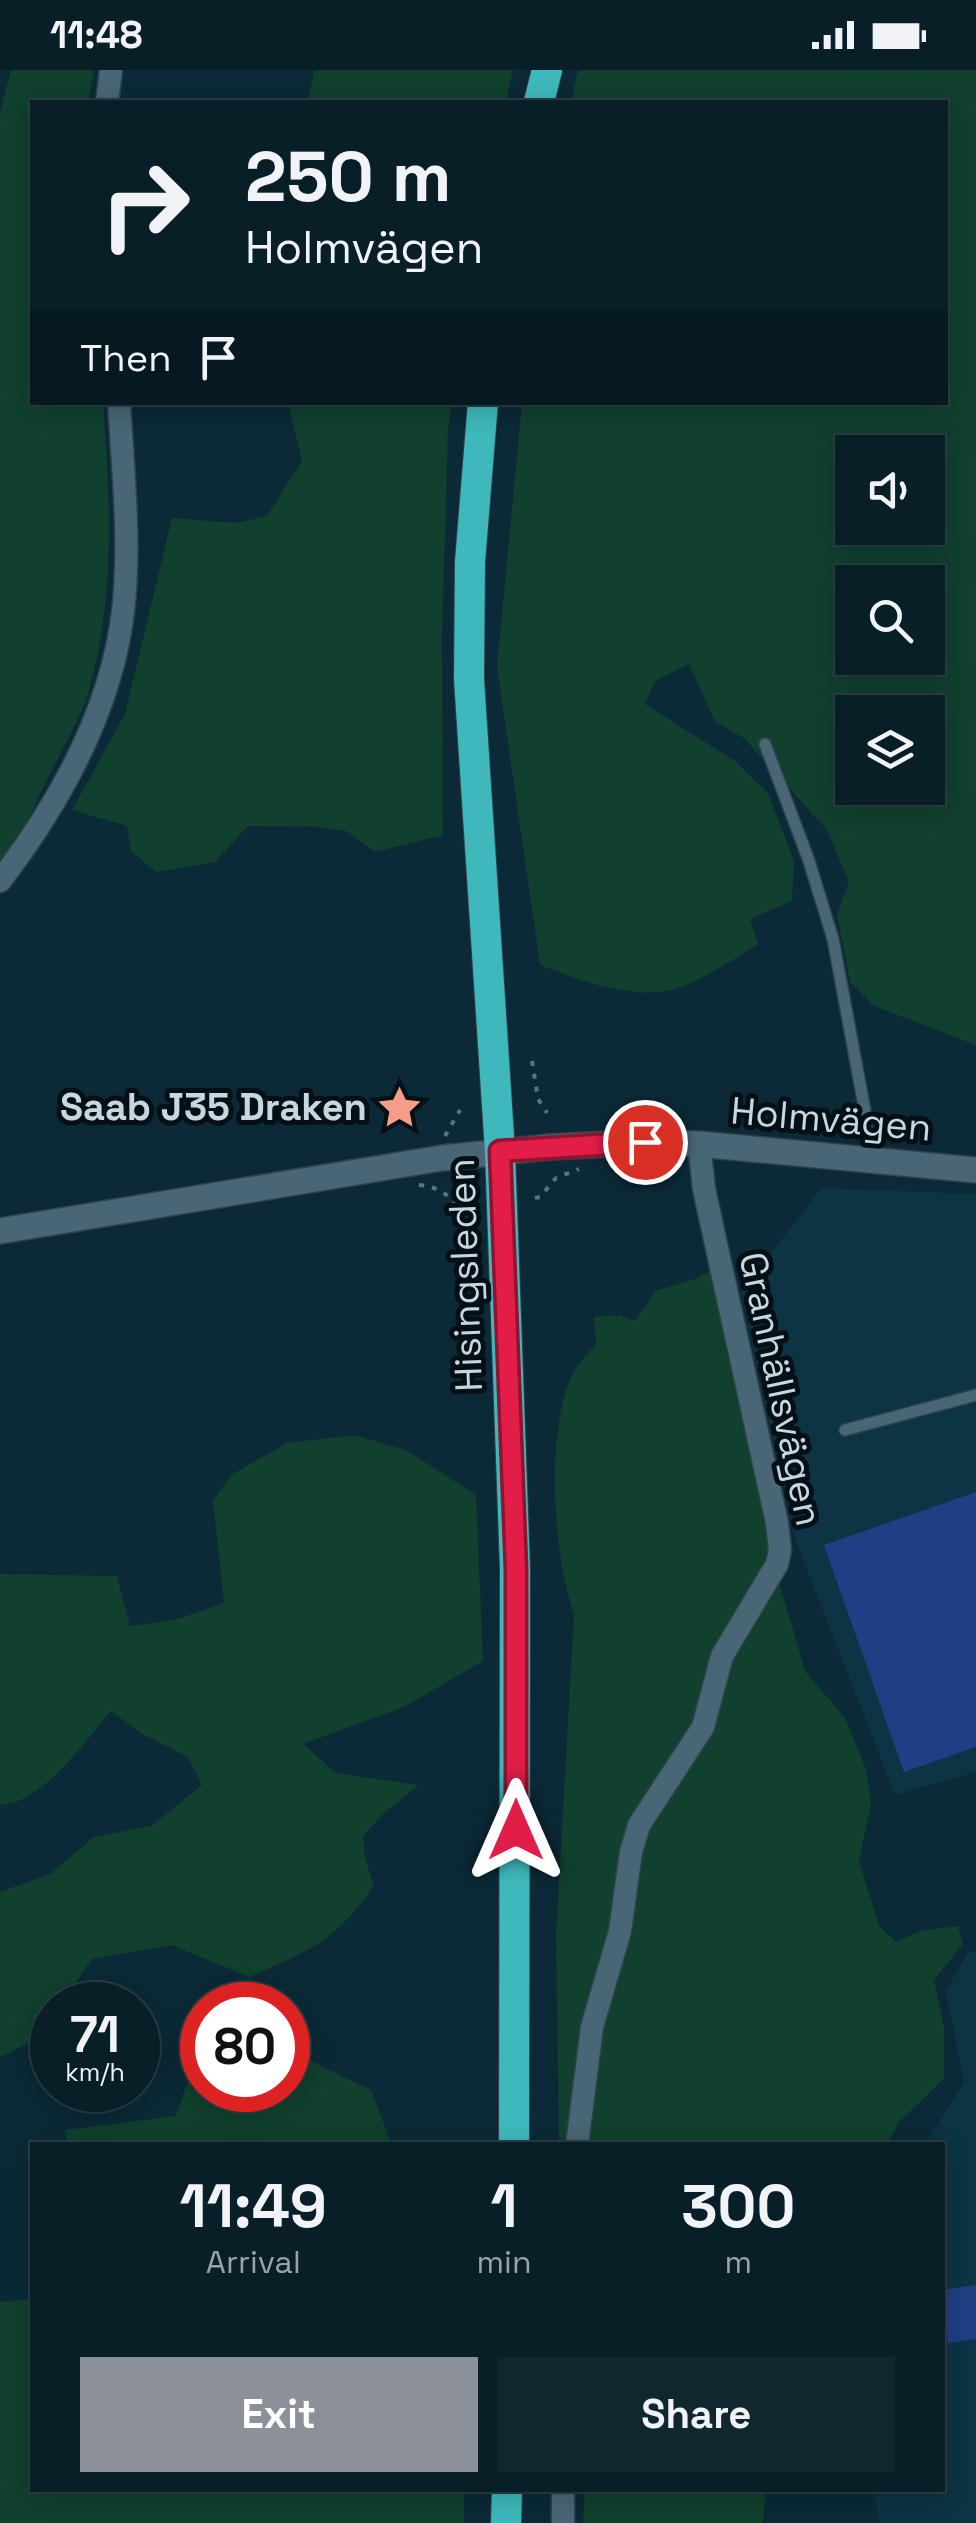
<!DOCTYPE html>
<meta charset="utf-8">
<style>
body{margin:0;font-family:"Space Grotesk",sans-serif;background:#112730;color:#f1f3f6;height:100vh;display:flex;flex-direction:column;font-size:38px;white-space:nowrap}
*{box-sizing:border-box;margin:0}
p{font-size:32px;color:#98a2a8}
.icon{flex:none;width:55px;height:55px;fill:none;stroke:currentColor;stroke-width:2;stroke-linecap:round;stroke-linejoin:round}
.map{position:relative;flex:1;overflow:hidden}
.sheet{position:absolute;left:30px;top:2072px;width:915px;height:350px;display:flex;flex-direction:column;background:#081f28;border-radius:0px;box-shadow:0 5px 25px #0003,0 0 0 2px #293d45}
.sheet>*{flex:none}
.hud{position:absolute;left:30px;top:30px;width:918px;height:305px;border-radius:0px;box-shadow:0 5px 25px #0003,0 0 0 2px #293d45;background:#081f28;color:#f1f3f6;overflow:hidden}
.tools{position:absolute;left:835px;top:365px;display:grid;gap:20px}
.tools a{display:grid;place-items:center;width:110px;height:110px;border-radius:0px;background:#081f28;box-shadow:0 5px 25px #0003,0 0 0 2px #293d45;font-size:50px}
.speed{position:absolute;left:30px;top:1912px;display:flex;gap:20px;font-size:50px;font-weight:700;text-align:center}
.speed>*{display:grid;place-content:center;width:130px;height:130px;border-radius:50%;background:#081f28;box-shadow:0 5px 25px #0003,0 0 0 2px #293d45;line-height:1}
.speed small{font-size:25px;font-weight:400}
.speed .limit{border:15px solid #d22;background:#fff;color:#111}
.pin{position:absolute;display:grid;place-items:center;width:85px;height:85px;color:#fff;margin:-42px;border:5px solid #fff;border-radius:50%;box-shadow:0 2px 10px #0007}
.me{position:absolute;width:110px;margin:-55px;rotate:0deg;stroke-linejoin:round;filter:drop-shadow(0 0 8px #0008)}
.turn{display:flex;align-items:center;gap:35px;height:210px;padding:0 50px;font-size:45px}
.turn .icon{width:130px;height:130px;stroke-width:2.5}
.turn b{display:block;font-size:70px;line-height:85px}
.then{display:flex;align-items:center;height:95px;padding:0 50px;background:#0003;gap:20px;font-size:38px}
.eta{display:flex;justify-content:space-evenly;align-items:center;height:170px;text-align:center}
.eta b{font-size:60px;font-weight:700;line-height:70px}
.cta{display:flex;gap:20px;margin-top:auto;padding:20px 50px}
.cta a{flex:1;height:115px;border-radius:0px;background:#8c9099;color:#fff;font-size:40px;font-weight:700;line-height:115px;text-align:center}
.cta a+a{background:#112730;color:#f1f3f6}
.status{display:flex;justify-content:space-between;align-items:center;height:70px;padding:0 50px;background:#081f28;direction:ltr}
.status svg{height:28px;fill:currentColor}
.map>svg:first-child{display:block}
.built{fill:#0c3444}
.green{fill:#10402e;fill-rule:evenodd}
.building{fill:#1e3f84}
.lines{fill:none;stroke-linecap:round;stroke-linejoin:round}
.lane-casing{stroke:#304149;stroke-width:14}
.street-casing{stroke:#304149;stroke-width:25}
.secondary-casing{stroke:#304149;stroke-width:28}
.highway-casing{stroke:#304149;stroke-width:32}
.path{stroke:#5c747f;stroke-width:4;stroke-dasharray:5 8;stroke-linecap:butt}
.lane{stroke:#486675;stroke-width:11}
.street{stroke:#486675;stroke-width:22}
.secondary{stroke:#486675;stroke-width:25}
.highway{stroke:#3eb8bb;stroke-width:30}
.route-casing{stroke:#92132f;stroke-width:25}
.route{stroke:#e11d48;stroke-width:18}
.labels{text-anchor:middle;stroke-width:10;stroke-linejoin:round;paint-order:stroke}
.poi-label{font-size:38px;font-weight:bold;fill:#c7d7df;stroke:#051016;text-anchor:end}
.street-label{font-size:38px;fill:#c7d7df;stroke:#051016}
</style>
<div class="status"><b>11:48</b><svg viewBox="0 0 49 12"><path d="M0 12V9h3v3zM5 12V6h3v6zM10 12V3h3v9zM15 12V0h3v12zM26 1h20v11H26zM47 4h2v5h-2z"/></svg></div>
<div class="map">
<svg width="976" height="2453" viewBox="0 0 976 2453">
<rect width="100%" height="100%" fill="#0b2936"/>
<path class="built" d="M821,1118L976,1124V1702L895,1725L795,1469L741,1222Z
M976,1881V2453H879L874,2420H942V2075H925L964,2012L946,1921L968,1882Z"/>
<path class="green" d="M11,0H94L88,32H32V332L103,333C110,429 116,529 88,623C80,650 64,675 52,700C36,733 22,765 0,794V43Z
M314,0H513L506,32H308Z
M578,0H976V975L874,936L850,912L837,845L849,811L826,759L744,668L715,652L689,594L655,611L645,634L735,691L768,723L794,791L792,831L750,849L758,874C735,889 687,920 661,922C618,925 579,910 540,895L497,596L522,333L945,332V32H571ZM852,382H928V458H852ZM852,512H928V588H852ZM852,642H928V718H852Z
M288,333H452L448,361L442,567L443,765L376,782L346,761L319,757L248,756L215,792L156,802L131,781L127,756L72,740L125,644L172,448L236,453L267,446L302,391Z
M714,1199L723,1234L770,1481L805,1601L845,1648L866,1699L871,1734L859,1791L879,1856L896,1872L920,1861L958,1856L963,1874L934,1910L944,1957V2009L900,2051L886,2075H559L556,1866L574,1545C553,1483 545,1365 572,1305C577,1294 588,1284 596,1274L594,1247L619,1245L635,1251L655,1221L695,1209Z
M354,1365L406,1380L476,1425L483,1591L406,1636L303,1674L336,1703L419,1715L384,1743L363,1766L365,1788L374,1816C334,1873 311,1879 250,1907L171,1875L92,1889L60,1935H52C52,1965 23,1976 0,1987V1822L50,1804L94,1767L151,1756L202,1715L188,1687L142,1664L111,1641C85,1671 42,1734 0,1735V1504L117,1506L130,1556L175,1550L224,1533L213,1431L231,1405L287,1373Z
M202,1971V2020H288V1980L371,2020L392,2075H67L65,2060L176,2046Z
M32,2229V2420H464V2453H0V2232Z
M585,2420H766L763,2453H583Z"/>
<path class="building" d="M976,1422V1677L904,1702L824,1475Z
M976,2215V2269L948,2273L942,2220Z"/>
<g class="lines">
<defs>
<path id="lane" d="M765,674L808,788L833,869L865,1041L868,1090
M845,1360L976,1325"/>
<path id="street" d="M107,32L111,0
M0,811C62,730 114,636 124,533C130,467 123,399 119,332
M577,2075L592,1957L620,1861L631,1782L639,1755L703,1657L722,1586L777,1494L780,1480L777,1453L704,1119L699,1074
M563,2453V2420"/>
<path id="secondary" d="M0,1161L442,1088L550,1077L645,1072L699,1074L976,1100"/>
<path id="highway" d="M539,32L547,0
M483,332L470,492L469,609L500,1081L515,1499L514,2075
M506,2453L507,2420"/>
</defs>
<use href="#lane" class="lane-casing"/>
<use href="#street" class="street-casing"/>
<use href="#secondary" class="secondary-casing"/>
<use href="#highway" class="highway-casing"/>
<path class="path" d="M532,991L538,1029L547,1043
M445,1066L460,1040
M419,1115C450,1118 462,1137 462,1167
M535,1128L540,1127L556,1108L579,1099"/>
<use href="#lane" class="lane"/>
<use href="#street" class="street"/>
<use href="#secondary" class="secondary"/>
<use href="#highway" class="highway"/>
</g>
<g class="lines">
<defs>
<path id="route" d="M516,1760V1499L500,1081L645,1072"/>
</defs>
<use href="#route" class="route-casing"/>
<use href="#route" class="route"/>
</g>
<defs>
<symbol id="sight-bare" viewBox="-9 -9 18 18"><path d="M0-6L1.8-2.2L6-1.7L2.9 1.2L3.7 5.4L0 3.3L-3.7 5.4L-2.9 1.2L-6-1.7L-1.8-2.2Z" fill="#f49e89" stroke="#051016" stroke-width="2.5" paint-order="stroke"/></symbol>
</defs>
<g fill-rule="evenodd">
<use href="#sight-bare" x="368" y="1006" width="63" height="63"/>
</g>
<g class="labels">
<g class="poi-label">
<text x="367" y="1050">Saab J35 Draken</text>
</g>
<g class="street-label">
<text transform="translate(831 1049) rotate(5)" y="13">Holmvägen</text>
<text transform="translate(465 1205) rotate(-92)" y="13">Hisingsleden</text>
<text transform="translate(781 1319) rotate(78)" y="13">Granhällsvägen</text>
</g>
</g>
</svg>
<div class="tools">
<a><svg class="icon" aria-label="sound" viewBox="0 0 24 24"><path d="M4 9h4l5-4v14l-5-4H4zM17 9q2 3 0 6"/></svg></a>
<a><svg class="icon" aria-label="search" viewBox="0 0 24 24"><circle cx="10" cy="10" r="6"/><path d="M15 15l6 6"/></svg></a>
<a><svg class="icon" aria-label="layers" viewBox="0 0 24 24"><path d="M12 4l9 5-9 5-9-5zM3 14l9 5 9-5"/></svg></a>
</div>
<div class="speed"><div>71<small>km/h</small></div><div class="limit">80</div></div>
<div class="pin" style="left:645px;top:1072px;background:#d93025"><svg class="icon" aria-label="arrive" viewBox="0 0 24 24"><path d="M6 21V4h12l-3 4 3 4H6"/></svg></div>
<svg class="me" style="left:516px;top:1760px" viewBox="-20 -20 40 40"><path d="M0-17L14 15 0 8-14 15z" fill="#e11d48" stroke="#fff" stroke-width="4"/></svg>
<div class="hud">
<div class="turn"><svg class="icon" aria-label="right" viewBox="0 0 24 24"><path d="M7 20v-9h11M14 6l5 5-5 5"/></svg><div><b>250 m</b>Holmvägen</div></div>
<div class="then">Then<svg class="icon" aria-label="arrive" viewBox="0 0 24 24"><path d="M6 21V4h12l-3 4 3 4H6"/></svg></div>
</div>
<section class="sheet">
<div class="eta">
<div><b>11:49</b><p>Arrival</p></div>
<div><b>1</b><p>min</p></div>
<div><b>300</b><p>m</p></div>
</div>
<div class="cta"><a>Exit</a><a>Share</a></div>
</section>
</div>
